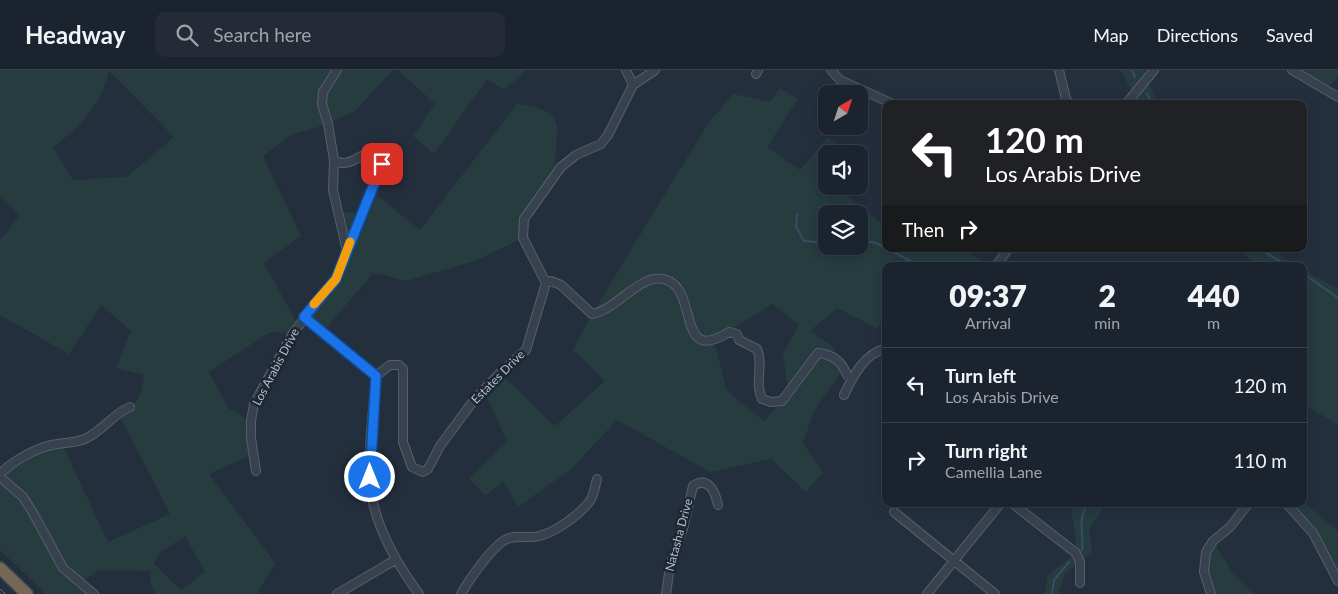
<!DOCTYPE html>
<style>
body{margin:0;font-family:Lato,sans-serif;background:#242b36;color:#f1f3f6;height:100vh;display:flex;flex-direction:column;font-size:19px;white-space:nowrap}
*{box-sizing:border-box;margin:0}
p{font-size:16px;color:#a0a4aa}
.icon{flex:none;width:28px;height:28px;fill:none;stroke:currentColor;stroke-width:2;stroke-linecap:round;stroke-linejoin:round}
.map{position:relative;flex:1;overflow:hidden}
.details{position:absolute;left:882px;top:192px;width:425px;height:245px;display:flex;flex-direction:column;background:#1b232e;border-radius:10px;box-shadow:0 2px 12px #0003,0 0 0 1px #39404a}
.details>*{flex:none}
.top-card{position:absolute;left:882px;top:30px;width:425px;height:152px;border-radius:10px;box-shadow:0 2px 12px #0003,0 0 0 1px #39404a;background:#202124;color:#fff;overflow:hidden}
.needle{width:32px;rotate:39deg}
.tools{position:absolute;left:818px;top:15px;display:grid;gap:10px}
.tools a{display:grid;place-items:center;width:50px;height:50px;border-radius:10px;background:#1b232e;box-shadow:0 2px 12px #0003,0 0 0 1px #39404a;font-size:25px}
.pin{position:absolute;display:grid;place-items:center;width:42px;height:42px;color:#fff;margin:-21px;border-radius:10px;box-shadow:0 2px 8px #0006}
.me{position:absolute;width:55px;margin:-28px;rotate:0deg;stroke-linejoin:round;filter:drop-shadow(0 0 4px #0008)}
.turn{display:flex;align-items:center;gap:18px;height:105px;padding:0 20px;font-size:22px}
.turn .icon{width:65px;height:65px;stroke-width:2.5}
.turn b{display:block;font-size:35px;line-height:42px}
.then{display:flex;align-items:center;height:48px;padding:0 20px;background:#0003;gap:10px;font-size:19px}
.eta{display:flex;justify-content:space-evenly;align-items:center;height:85px;text-align:center}
.eta b{font-size:30px;font-weight:800;line-height:35px}
ul{padding:0;list-style:none}
li{display:flex;align-items:center;gap:15px;height:75px;padding:0 20px;border-top:1px solid #39404a}
li div{flex:1}
li b{display:block;font-size:19px}
li em{font-style:normal}
header{display:flex;align-items:center;gap:30px;box-sizing:border-box;height:70px;padding:0 25px;background:#1b232e;border-bottom:1px solid #39404a}
header strong{font-size:24px}
nav{display:flex;gap:28px;margin-inline-start:auto;font-size:18px}
.search{width:350px;height:45px;background:#242b36;display:flex;align-items:center;gap:12px;box-sizing:border-box;padding:0 18px;border-radius:10px;color:#a0a4aa;font-size:19px}
.map>svg:first-child{display:block}
.green{fill:#263c3f;fill-rule:evenodd}
.lines{fill:none;stroke-linecap:round;stroke-linejoin:round}
.stream{stroke:#394c67;stroke-width:2}
.minor-casing{stroke:#565f6c;stroke-width:10}
.highway-casing{stroke:#434c59;stroke-width:14}
.minor{stroke:#38414e;stroke-width:8}
.highway{stroke:#746855;stroke-width:11}
.rail-casing{stroke:#5a6575;stroke-width:4}
.rail{stroke:#1d2633;stroke-width:2;stroke-dasharray:5.5;stroke-linecap:butt}
.route-casing{stroke:#114b97;stroke-width:12}
.route{stroke:#1a73e8;stroke-width:9}
.slow{stroke:#f59e0b;stroke-width:9}
.labels{text-anchor:middle;stroke-width:5;stroke-linejoin:round;paint-order:stroke}
.street-label{font-size:12px;fill:#b4bcc9;stroke:#1d2633}
</style>
<header>
<strong>Headway</strong>
<div class="search"><svg class="icon" aria-label="search" viewBox="0 0 24 24"><circle cx="10" cy="10" r="6"/><path d="M15 15l6 6"/></svg>Search here</div>
<nav><a>Map</a><a>Directions</a><a>Saved</a></nav>
</header>
<div class="map">
<svg width="1338" height="524" viewBox="0 0 1338 524">
<rect width="100%" height="100%" fill="#242f3e"/>
<path class="green" d="M0,0H393L355,41L328,54L291,65L263,86L301,166L264,193L298,255L293,263L270,262L209,302L228,338L251,351L253,384L209,404L275,493L257,524H155L150,510L151,501L98,500L80,514L94,524H46L0,480V404L39,379L62,374L108,472L170,444L118,342C139,334 141,327 144,305L116,298L131,261L101,235L69,284L0,245V170L20,145L0,127ZM109,1L174,67L127,107L73,110L53,78C80,55 101,37 109,1ZM185,466L205,502L181,520L154,494L158,484Z
M398,0H524L525,1L504,20L487,9L434,84L413,66L435,34Z
M1120,0H1144L1158,34H1140Z
M1292,0H1338V7L1326,20Z
M780,18L798,29L767,77L800,100L828,67L850,84H826V116H835L886,157V179H915L919,181L959,179L993,196H886V249L877,258L837,238L810,261L832,276L844,298L814,341L803,373L823,402L806,422L771,389L710,402L617,350L571,399L518,437L503,411L485,426L469,408L507,372L484,320L500,303L555,356L605,311L573,280L592,244L707,55L733,24L770,32ZM826,144H859V176H826ZM772,234L799,255L783,283L788,324L764,351L727,321L714,271Z
M517,34C577,41 550,66 556,105L524,149L523,168L475,191L406,211L373,203L323,262L304,247L336,209L347,181L335,141L361,144L371,121L420,160Z
M1237,179H1278L1282,187L1298,196H1260Z
M1304,200L1338,219V355L1304,334Z
M1304,433L1338,461V511L1313,463L1287,434Z
M1077,434H1097L1103,439L1089,458L1092,482L1065,504L1058,524H1045L1048,505L1076,483L1075,461L1071,440Z
M1213,471L1231,500L1255,524H1211L1207,515L1206,482Z"/>
<g class="lines">
<path class="stream" d="M1132,0L1135,7
M1147,24L1152,34
M797,144L796,157L804,171L826,173
M859,169L876,173L918,195L936,192L957,196
M1259,179L1289,196
M1304,204L1338,228
M1082,480C1084,466 1078,452 1085,439
M1052,524L1054,510L1069,492"/>
<defs>
<path id="minor" d="M626,0L633,15
M831,0L840,10L893,34
M1059,0L1066,29L1070,34
M1292,0L1338,27
M756,4L758,0
M633,15L655,0
M1126,34L1154,0
M334,90L333,120L347,181
M996,196L1008,179
M546,213L551,211L561,215L592,244C618,240 643,198 669,211C698,225 677,295 729,262L737,264L739,270L757,279C764,295 754,312 762,329L771,332L782,331L818,283C832,284 842,292 847,305
M304,247L376,306C373,344 367,384 371,421C376,459 397,494 419,524
M376,306L390,295H399L403,299V372L412,397L423,402L428,399L440,376L474,330L500,303L526,280L546,213L523,168L524,149L561,97L576,85L601,74L608,65L633,15
M844,325C853,306 864,284 886,278
M256,401L251,368V351L254,334L293,263L336,209L382,94L384,86L380,81C363,79 349,101 334,90L328,54L322,34L323,22L337,0
M0,404C14,390 37,377 57,374C68,372 77,373 87,368C103,360 113,344 130,337
M0,407L23,427L33,443L63,498L94,524
M1013,434L1076,483L1080,492V513
M1287,434L1313,463L1338,511
M894,442L995,524
M337,524L395,490
M461,524C469,510 491,478 505,470C515,464 528,469 539,466C556,462 579,445 590,431C594,425 595,416 597,409
M666,524L670,496L683,459L693,416C708,406 715,421 718,435
M927,524L1000,434
M1211,524L1204,502L1206,482L1213,471L1230,457L1248,434"/>
<path id="highway" d="M0,498L27,524"/>
</defs>
<use href="#minor" class="minor-casing"/>
<use href="#highway" class="highway-casing"/>
<use href="#minor" class="minor"/>
<use href="#highway" class="highway"/>
<defs>
<path id="rail" d="M0,521L3,524"/>
</defs>
<use href="#rail" class="rail-casing"/>
<use href="#rail" class="rail"/>
</g>
<g class="lines">
<defs>
<path id="route" d="M370,407L376,306L304,247L336,209L382,94"/>
</defs>
<use href="#route" class="route-casing"/>
<use href="#route" class="route"/>
<path class="slow" d="M314,234L336,209L350,172"/>
</g>
<g class="labels">
<g class="street-label">
<text transform="translate(276 297) rotate(-62)" y="4">Los Arabis Drive</text>
<text transform="translate(498 307) rotate(-45)" y="4">Estates Drive</text>
<text transform="translate(679 465) rotate(-75)" y="4">Natasha Drive</text>
</g>
</g>
</svg>
<div class="tools">
<a><svg class="needle" viewBox="-14 -14 28 28"><path d="M0-13l5 13h-10z" fill="#e53935"/><path d="M0 13l5-13h-10z" fill="#a0a4aa"/></svg></a>
<a><svg class="icon" aria-label="sound" viewBox="0 0 24 24"><path d="M4 9h4l5-4v14l-5-4H4zM17 9q2 3 0 6"/></svg></a>
<a><svg class="icon" aria-label="layers" viewBox="0 0 24 24"><path d="M12 4l9 5-9 5-9-5zM3 14l9 5 9-5"/></svg></a>
</div>
<div class="pin" style="left:382px;top:94px;background:#d93025"><svg class="icon" aria-label="arrive" viewBox="0 0 24 24"><path d="M6 21V4h12l-3 4 3 4H6"/></svg></div>
<svg class="me" style="left:370px;top:407px" viewBox="-20 -20 40 40"><circle r="17" fill="#1a73e8" stroke="#fff" stroke-width="3"/><path d="M0-11L8 9 0 5-8 9z" fill="#fff"/></svg>
<div class="top-card">
<div class="turn"><svg class="icon" aria-label="left" viewBox="0 0 24 24"><path d="M17 20v-9H6M10 6l-5 5 5 5"/></svg><div><b>120 m</b>Los Arabis Drive</div></div>
<div class="then">Then<svg class="icon" aria-label="right" viewBox="0 0 24 24"><path d="M7 20v-9h11M14 6l5 5-5 5"/></svg></div>
</div>
<section class="details">
<div class="eta">
<div><b>09:37</b><p>Arrival</p></div>
<div><b>2</b><p>min</p></div>
<div><b>440</b><p>m</p></div>
</div>
<ul>
<li><svg class="icon" aria-label="left" viewBox="0 0 24 24"><path d="M17 20v-9H6M10 6l-5 5 5 5"/></svg><div><b>Turn left</b><p>Los Arabis Drive</p></div><em>120 m</em></li>
<li><svg class="icon" aria-label="right" viewBox="0 0 24 24"><path d="M7 20v-9h11M14 6l5 5-5 5"/></svg><div><b>Turn right</b><p>Camellia Lane</p></div><em>110 m</em></li>
</ul>
</section>
</div>
